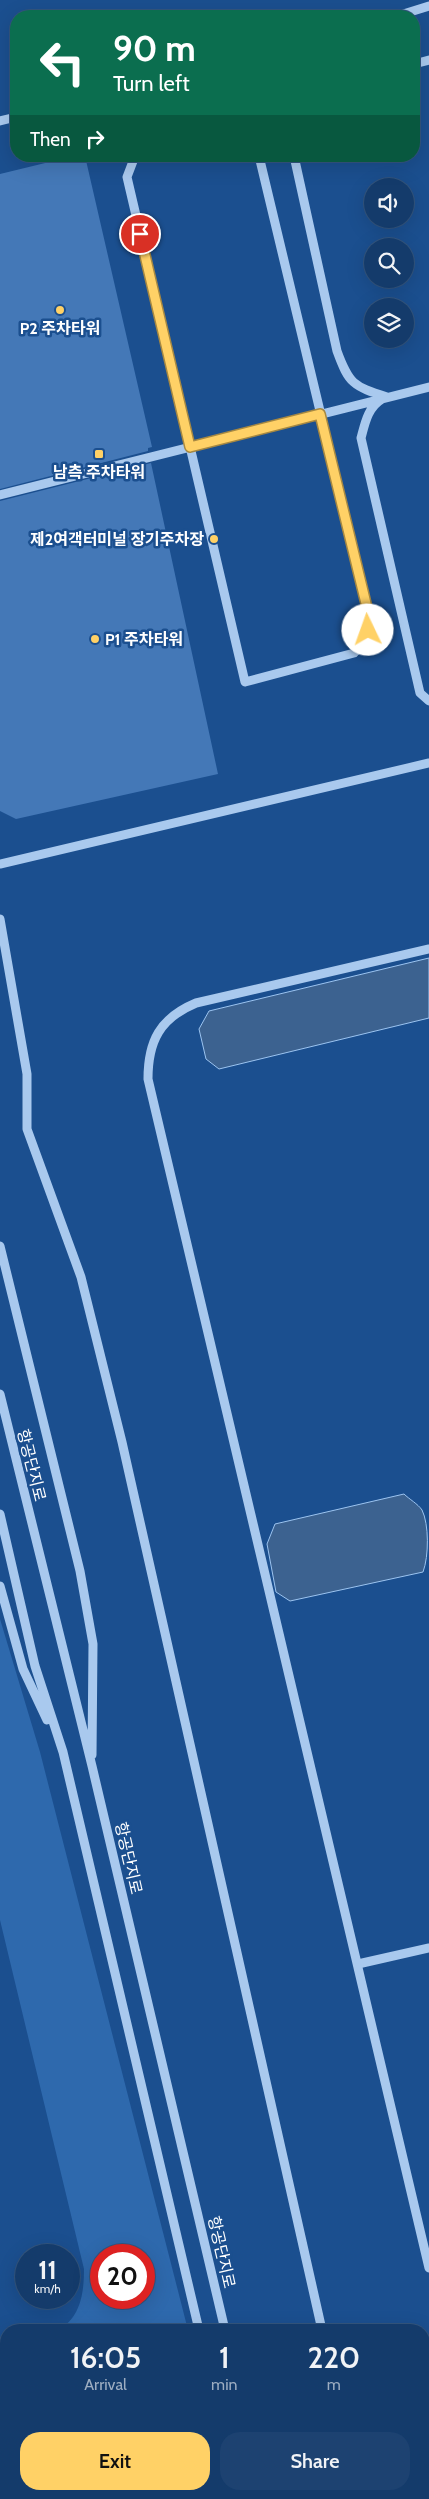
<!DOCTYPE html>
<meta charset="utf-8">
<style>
body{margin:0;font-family:Cabin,"Noto Sans KR",sans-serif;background:#1d4271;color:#f1f3f6;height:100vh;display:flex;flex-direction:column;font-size:19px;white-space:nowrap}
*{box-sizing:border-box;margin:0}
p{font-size:16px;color:#9dadc1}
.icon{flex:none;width:28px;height:28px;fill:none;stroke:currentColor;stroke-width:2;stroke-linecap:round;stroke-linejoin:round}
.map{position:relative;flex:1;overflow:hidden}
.drawer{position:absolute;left:0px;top:2324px;width:430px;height:176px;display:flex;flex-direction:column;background:#143b6b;border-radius:20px 20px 0 0;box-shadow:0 5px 20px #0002,0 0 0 1px #33557e}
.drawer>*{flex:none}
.banner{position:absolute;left:10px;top:10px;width:410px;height:152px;border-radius:20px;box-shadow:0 5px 20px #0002,0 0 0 1px #33557e;background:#0b6e4f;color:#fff;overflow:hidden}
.tools{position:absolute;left:364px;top:178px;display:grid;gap:10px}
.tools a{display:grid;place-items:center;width:50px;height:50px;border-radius:50%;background:#143b6b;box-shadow:0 5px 20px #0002,0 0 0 1px #33557e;font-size:25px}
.speed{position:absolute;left:15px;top:2244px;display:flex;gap:10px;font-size:25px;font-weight:700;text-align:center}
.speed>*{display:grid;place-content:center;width:65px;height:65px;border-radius:50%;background:#143b6b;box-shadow:0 5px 20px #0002,0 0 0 1px #33557e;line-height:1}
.speed small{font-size:12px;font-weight:400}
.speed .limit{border:8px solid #d22;background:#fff;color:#111}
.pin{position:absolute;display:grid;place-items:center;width:42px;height:42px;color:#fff;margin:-21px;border:2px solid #fff;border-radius:50%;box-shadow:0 1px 5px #0007}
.me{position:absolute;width:55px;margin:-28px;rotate:357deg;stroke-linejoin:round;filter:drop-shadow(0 0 4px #0008)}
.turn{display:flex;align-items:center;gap:18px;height:105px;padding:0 20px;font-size:22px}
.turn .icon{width:65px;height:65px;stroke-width:2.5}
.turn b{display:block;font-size:35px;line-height:42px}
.then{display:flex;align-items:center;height:48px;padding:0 20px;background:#0003;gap:10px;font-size:19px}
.eta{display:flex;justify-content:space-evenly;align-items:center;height:85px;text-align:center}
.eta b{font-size:30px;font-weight:600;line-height:35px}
.cta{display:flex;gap:10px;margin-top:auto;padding:10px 20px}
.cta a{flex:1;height:58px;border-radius:20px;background:#ffd166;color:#111;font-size:20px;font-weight:600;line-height:58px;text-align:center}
.cta a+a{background:#1d4271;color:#f1f3f6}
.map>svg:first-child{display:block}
.green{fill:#2e69ad;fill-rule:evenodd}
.water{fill:#3c6290;stroke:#9cc4f0}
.building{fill:#4478b7}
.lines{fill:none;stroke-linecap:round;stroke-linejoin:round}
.minor{stroke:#a9c9ee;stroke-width:9}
.route-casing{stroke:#a68842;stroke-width:12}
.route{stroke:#ffd166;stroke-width:9}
.poi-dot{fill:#ffd166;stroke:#1b4f8f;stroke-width:2}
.labels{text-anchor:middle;stroke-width:5;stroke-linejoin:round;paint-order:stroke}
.poi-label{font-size:16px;font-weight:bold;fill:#fff;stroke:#1b4f8f}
.street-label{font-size:16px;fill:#fff;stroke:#1b4f8f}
</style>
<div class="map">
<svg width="429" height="2499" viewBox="0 0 429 2499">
<rect width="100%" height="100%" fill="#1b4f8f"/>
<path class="green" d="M0,1619L40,1752L188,2330H58C81,2318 84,2292 84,2269L0,1920ZM101,2255H144V2298H101Z
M6,2345V2412L0,2413V2346Z
M6,2489V2494H210L211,2499H0V2490Z"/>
<path class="water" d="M429,958V1018L219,1069L206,1059L199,1029L209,1011Z
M404,1494C409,1499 418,1504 422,1510C429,1524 429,1556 423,1572L290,1601L276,1592L267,1544L275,1524Z
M6,2412V2489L0,2490V2413Z"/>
<path class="building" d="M74,156H85L152,447L148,448V451L0,489V174Z
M151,463L218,774L16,819L0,811V501Z"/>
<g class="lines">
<path class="minor" d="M397,16L429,6
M414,64L429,60
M0,121L16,117
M135,156L127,177L245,682L354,653L365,640L370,620L259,156
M294,156L337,351C349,384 353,386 387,397
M382,399C368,407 365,423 361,438L420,693L429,701
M0,495L429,387
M0,864L429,763
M0,919L27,1074V1129L81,1277L122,1442L322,2330
M429,949L196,1003C160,1018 148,1041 148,1079L429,2268
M0,1246L80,1571L93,1644L92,1755
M0,1394L92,1766L225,2330
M0,1514L35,1666L63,1752L199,2330
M0,1586L23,1669L47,1720
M358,1964L429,1948
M238,2494L239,2499
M264,2494L265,2499
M359,2494L360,2499"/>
</g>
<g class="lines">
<defs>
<path id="route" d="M140,234L190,447L320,414L370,620L368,630"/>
</defs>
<use href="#route" class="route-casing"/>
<use href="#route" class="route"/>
</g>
<g class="poi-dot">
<circle cx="60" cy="310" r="5"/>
<rect x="94" y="449" width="10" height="10" rx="2.5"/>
<circle cx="214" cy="539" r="5"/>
<circle cx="95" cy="639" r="5"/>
</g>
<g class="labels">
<g class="poi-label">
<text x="60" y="334">P2 주차타워</text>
<text x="99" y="478">남측 주차타워</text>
<text x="204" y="545" text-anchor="end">제2여객터미널 장기주차장</text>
<text x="105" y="645" text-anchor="start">P1 주차타워</text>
</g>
<g class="street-label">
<text transform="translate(32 1465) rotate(76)" y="6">항공단지로</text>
<text transform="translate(129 1858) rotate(77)" y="6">항공단지로</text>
<text transform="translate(222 2252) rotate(77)" y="6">항공단지로</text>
</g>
</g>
</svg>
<div class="tools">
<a><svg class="icon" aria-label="sound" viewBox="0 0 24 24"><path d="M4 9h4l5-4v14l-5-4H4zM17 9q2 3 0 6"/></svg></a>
<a><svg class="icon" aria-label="search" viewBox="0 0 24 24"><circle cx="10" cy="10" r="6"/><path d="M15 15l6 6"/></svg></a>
<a><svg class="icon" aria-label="layers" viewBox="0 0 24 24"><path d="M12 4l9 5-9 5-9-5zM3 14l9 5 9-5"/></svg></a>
</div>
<div class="speed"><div>11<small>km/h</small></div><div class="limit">20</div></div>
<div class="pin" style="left:140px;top:234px;background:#d93025"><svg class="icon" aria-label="arrive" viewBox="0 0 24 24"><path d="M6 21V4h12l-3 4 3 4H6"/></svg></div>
<svg class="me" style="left:368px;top:630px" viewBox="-20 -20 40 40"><circle r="19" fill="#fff"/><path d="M0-13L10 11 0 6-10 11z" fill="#ffd166"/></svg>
<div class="banner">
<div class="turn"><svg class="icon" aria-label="left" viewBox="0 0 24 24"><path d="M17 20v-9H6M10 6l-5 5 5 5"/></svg><div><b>90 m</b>Turn left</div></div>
<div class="then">Then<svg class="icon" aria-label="right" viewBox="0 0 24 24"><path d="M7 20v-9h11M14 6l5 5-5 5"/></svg></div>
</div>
<section class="drawer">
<div class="eta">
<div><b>16:05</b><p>Arrival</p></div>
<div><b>1</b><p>min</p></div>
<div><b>220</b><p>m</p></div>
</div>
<div class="cta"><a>Exit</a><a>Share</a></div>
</section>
</div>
